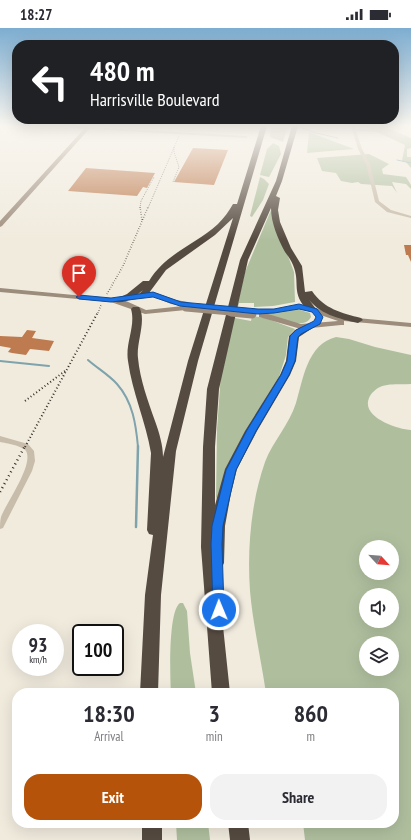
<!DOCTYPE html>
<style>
body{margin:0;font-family:"PT Sans Narrow",sans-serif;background:#f2f2f3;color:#2b2b33;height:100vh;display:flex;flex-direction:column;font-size:15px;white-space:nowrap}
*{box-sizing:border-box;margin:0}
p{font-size:13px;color:#7c7c81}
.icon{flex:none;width:22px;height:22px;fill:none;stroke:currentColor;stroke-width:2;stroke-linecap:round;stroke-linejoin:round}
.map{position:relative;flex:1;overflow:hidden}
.panel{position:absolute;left:12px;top:660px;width:387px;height:140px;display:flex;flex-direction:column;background:#fff;border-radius:16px;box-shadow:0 4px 16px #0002}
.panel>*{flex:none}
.guide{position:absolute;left:12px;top:12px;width:387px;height:84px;border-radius:16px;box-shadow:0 4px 16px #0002;background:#202124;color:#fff;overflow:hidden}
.needle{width:26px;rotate:116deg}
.controls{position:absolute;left:359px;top:512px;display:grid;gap:8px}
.controls a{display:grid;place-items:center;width:40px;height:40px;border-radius:50%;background:#fff;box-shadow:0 4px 16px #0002;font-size:20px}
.speed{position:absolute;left:12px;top:596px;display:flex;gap:8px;font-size:20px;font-weight:700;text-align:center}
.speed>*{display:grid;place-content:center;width:52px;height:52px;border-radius:50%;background:#fff;box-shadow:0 4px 16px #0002;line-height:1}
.speed small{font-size:10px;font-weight:400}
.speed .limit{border:2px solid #111;border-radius:6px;background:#fff;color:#111}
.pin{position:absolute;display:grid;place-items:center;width:34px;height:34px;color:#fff;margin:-41px -17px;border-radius:50% 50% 50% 0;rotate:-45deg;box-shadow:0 0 4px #0007}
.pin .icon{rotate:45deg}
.me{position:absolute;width:44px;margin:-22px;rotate:359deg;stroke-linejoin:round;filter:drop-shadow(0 0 3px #0008)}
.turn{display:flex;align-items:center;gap:14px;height:84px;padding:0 12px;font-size:18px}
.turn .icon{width:52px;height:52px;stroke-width:2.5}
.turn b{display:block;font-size:28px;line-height:34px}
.eta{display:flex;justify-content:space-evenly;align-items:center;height:68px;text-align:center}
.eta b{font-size:24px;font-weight:800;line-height:28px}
.action{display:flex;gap:8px;margin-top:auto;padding:8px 12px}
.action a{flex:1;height:46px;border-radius:16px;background:#b45309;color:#fff;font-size:16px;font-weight:800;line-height:46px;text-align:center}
.action a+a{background:#f2f2f3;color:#2b2b33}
.status{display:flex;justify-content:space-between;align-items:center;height:28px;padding:0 20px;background:#fff;direction:ltr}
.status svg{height:11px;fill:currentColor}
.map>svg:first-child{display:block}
.green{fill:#afbf9e;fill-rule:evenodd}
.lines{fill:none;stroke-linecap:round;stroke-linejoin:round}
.stream-far2{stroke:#7ea3ac;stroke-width:1}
.stream-far1{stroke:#7ea3ac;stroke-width:2}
.stream{stroke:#7ea3ac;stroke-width:2.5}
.building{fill:#be7b4f}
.street{fill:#c8bdaa;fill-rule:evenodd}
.secondary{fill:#9c8c7c;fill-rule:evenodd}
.highway{fill:#564b41;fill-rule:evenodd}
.rail-far3{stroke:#362f29;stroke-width:1;stroke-dasharray:0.5 1.5;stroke-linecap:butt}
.rail-far2{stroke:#362f29;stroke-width:1.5;stroke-dasharray:0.5 2;stroke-linecap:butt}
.rail-far1{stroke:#362f29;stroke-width:2;stroke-dasharray:1 2.5;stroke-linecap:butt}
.rail{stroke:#362f29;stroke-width:2.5;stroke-dasharray:1 3.5;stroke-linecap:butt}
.secondary-bridge-far1{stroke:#9c8c7c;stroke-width:7}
.secondary-bridge{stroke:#9c8c7c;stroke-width:9}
.route{fill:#1a73e8;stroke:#114b97}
</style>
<div class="status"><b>18:27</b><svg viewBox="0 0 49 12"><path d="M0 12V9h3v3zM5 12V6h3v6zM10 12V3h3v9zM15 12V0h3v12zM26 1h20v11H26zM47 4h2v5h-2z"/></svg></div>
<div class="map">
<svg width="411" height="812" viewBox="0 0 411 812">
<rect width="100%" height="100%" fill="#f1ebde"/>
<path class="green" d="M271,98H288L283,114L270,109Z
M364,98H387L388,100L411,110V120L407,121V129H411V140L405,133H402L405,117Z
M309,104L354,121L307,125Z
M273,115L279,118L281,126L269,149L260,147L267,121Z
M369,126L389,136L382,141L383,146L406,149L411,157V161L406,156L392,154L397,165L392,158L361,156L358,154L352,155L341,153L336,145L322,143L317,130Z
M260,149L264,151L269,156L263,172L252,189L250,188Z
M271,182L294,244L295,274L273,278L254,279V275H239L235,290L251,293L252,288L265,290L295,301L288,309L286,327L278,352L217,472L216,469L217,401L221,345L245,244Z
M297,281L310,285L311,289C304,303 279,290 268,286V285Z
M336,309L349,311L375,319L411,327V356C401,357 389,355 380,359C376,361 371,365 369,370C361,389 397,401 411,402V812H305L303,795H394V665H266C261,631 253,597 250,563C247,521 251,474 265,434C273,413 289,397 296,375C303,352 307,316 336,309ZM366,519H392V545H366ZM366,567H392V593H366ZM366,615H392V641H366Z
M180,575H183L187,583L190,625L196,665H171C170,649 168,583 180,575Z
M176,795H208L210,812H177Z"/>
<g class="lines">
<path class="stream-far2" d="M297,98L316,105L338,110
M397,132L411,135"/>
<path class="stream-far1" d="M88,332C97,340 109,347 117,356C133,374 136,397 138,419
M0,333L49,338"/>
<path class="stream" d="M136,499L138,418"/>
</g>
<path class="building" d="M193,120L228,122L214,157L174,154Z
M86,140L155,145L147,160L143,159L137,168L68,163Z
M404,217H411V234L408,227H406Z
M27,302L36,303L32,310L54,313L49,323L30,321L26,327L12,325L8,324L11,320L0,318V308L22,309Z"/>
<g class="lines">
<path class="street" d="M351,98H355L356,101L386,102L388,103L386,104L356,103L362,121L370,136L379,173L391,182L411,188V190L387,184L375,174L366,136L358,121Z
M88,99L246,108L248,109L246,110L87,101Z
M0,408L28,416L34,423L35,433L32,443L4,498L3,500L0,501C0,497 0,493 1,489C6,475 34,437 26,423C23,418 6,415 0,414Z"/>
<path class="secondary" d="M58,98H84L90,100L2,198L0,199V193L84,101Z
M0,260L116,271L153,264L176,272L188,274L189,276L187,278L190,280L186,282L145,286L111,274L0,264ZM152,268L171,276L183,278L146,282L126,273Z
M299,277L314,279L335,288L411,295V299L344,293V297H341L301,301L259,289V285H253L249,283L253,281H274ZM299,281L309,283L338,293L301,296L265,285Z"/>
<path class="highway" d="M261,98H267L198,333L176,423L161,567L158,665H140L145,567L153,507L149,506L147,502L151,425C146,394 132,364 128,333C125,315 136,298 131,281L133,279H139C147,292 136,315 138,330C140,352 148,373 155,393C159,404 163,417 163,429L188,333L233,190L215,207L166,242L146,269L143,270L138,267L143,262C136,268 126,276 116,274L114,272L127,266L143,253H149C166,225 195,217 218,196C224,190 229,183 233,176H237Z
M292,98H298L282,153L276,168L280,170L278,182L280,194L291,220L302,238L305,264L312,263C324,281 342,285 361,290L363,292L358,295C340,291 318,286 307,269L316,281L314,283H308C290,264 301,256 293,237C291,232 288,228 285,224C278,211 271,195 271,180L248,232L219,361L215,419V477L225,441L245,403L280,347L286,333L289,308L295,302L309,296L314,299L299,309L296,333L290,347L257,403L237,441L231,465L225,498L224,535L222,539L217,541L230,665H212L201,519L203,419L207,361L240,232L276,153Z
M142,795H162V812H142Z
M228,795H248L250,812H230Z"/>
<path class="rail-far3" d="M173,154L179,139L174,124V118
M140,180L141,173L154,149
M148,180L179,108"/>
<path class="rail-far2" d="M140,179L142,192
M107,266L123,238L148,179
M98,285L101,277"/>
<path class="rail-far1" d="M25,373L65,343
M25,419L98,284"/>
<path class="rail" d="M0,464L25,418"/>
<path class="secondary-bridge-far1" d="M186,280L242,285"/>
<path class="secondary-bridge" d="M231,284L252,286"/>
</g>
<linearGradient id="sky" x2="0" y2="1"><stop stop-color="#7dadd0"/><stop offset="0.46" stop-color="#f9f6f0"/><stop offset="1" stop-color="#f9f6f0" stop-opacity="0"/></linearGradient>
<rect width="411" height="212" fill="url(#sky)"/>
<path class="route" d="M153,264L181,274L258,281H274L299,276L317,281L323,289L320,296L301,306L298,309L295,333L289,347L256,403L236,442L223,498L222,516L224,582L223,586L219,588L214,586L213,582L211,516L212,498L226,442L247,402L281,347L287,333L290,308L296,302L314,293L316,289L312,284L299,281L274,285L258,286L180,278L153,269L111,274L79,271L76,269L79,267L111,270Z"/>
</svg>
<div class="controls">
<a><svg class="needle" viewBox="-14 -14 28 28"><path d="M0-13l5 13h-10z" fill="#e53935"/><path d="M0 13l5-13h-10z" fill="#7c7c81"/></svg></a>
<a><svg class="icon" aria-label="sound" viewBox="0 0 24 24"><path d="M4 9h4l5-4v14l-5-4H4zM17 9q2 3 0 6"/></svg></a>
<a><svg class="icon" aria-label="layers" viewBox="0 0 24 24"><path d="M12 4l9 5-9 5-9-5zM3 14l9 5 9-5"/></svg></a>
</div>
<div class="speed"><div>93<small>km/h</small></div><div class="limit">100</div></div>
<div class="pin" style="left:79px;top:269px;background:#d93025"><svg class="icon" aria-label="arrive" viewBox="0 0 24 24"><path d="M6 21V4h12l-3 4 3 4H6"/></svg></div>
<svg class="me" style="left:219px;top:582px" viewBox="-20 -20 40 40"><circle r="17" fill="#1a73e8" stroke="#fff" stroke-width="3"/><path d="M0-11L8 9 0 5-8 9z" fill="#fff"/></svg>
<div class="guide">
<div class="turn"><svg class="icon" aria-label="left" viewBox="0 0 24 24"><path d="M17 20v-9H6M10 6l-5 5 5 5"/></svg><div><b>480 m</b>Harrisville Boulevard</div></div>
</div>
<section class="panel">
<div class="eta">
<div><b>18:30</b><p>Arrival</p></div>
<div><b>3</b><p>min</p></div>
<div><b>860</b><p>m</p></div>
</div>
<div class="action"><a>Exit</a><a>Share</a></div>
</section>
</div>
